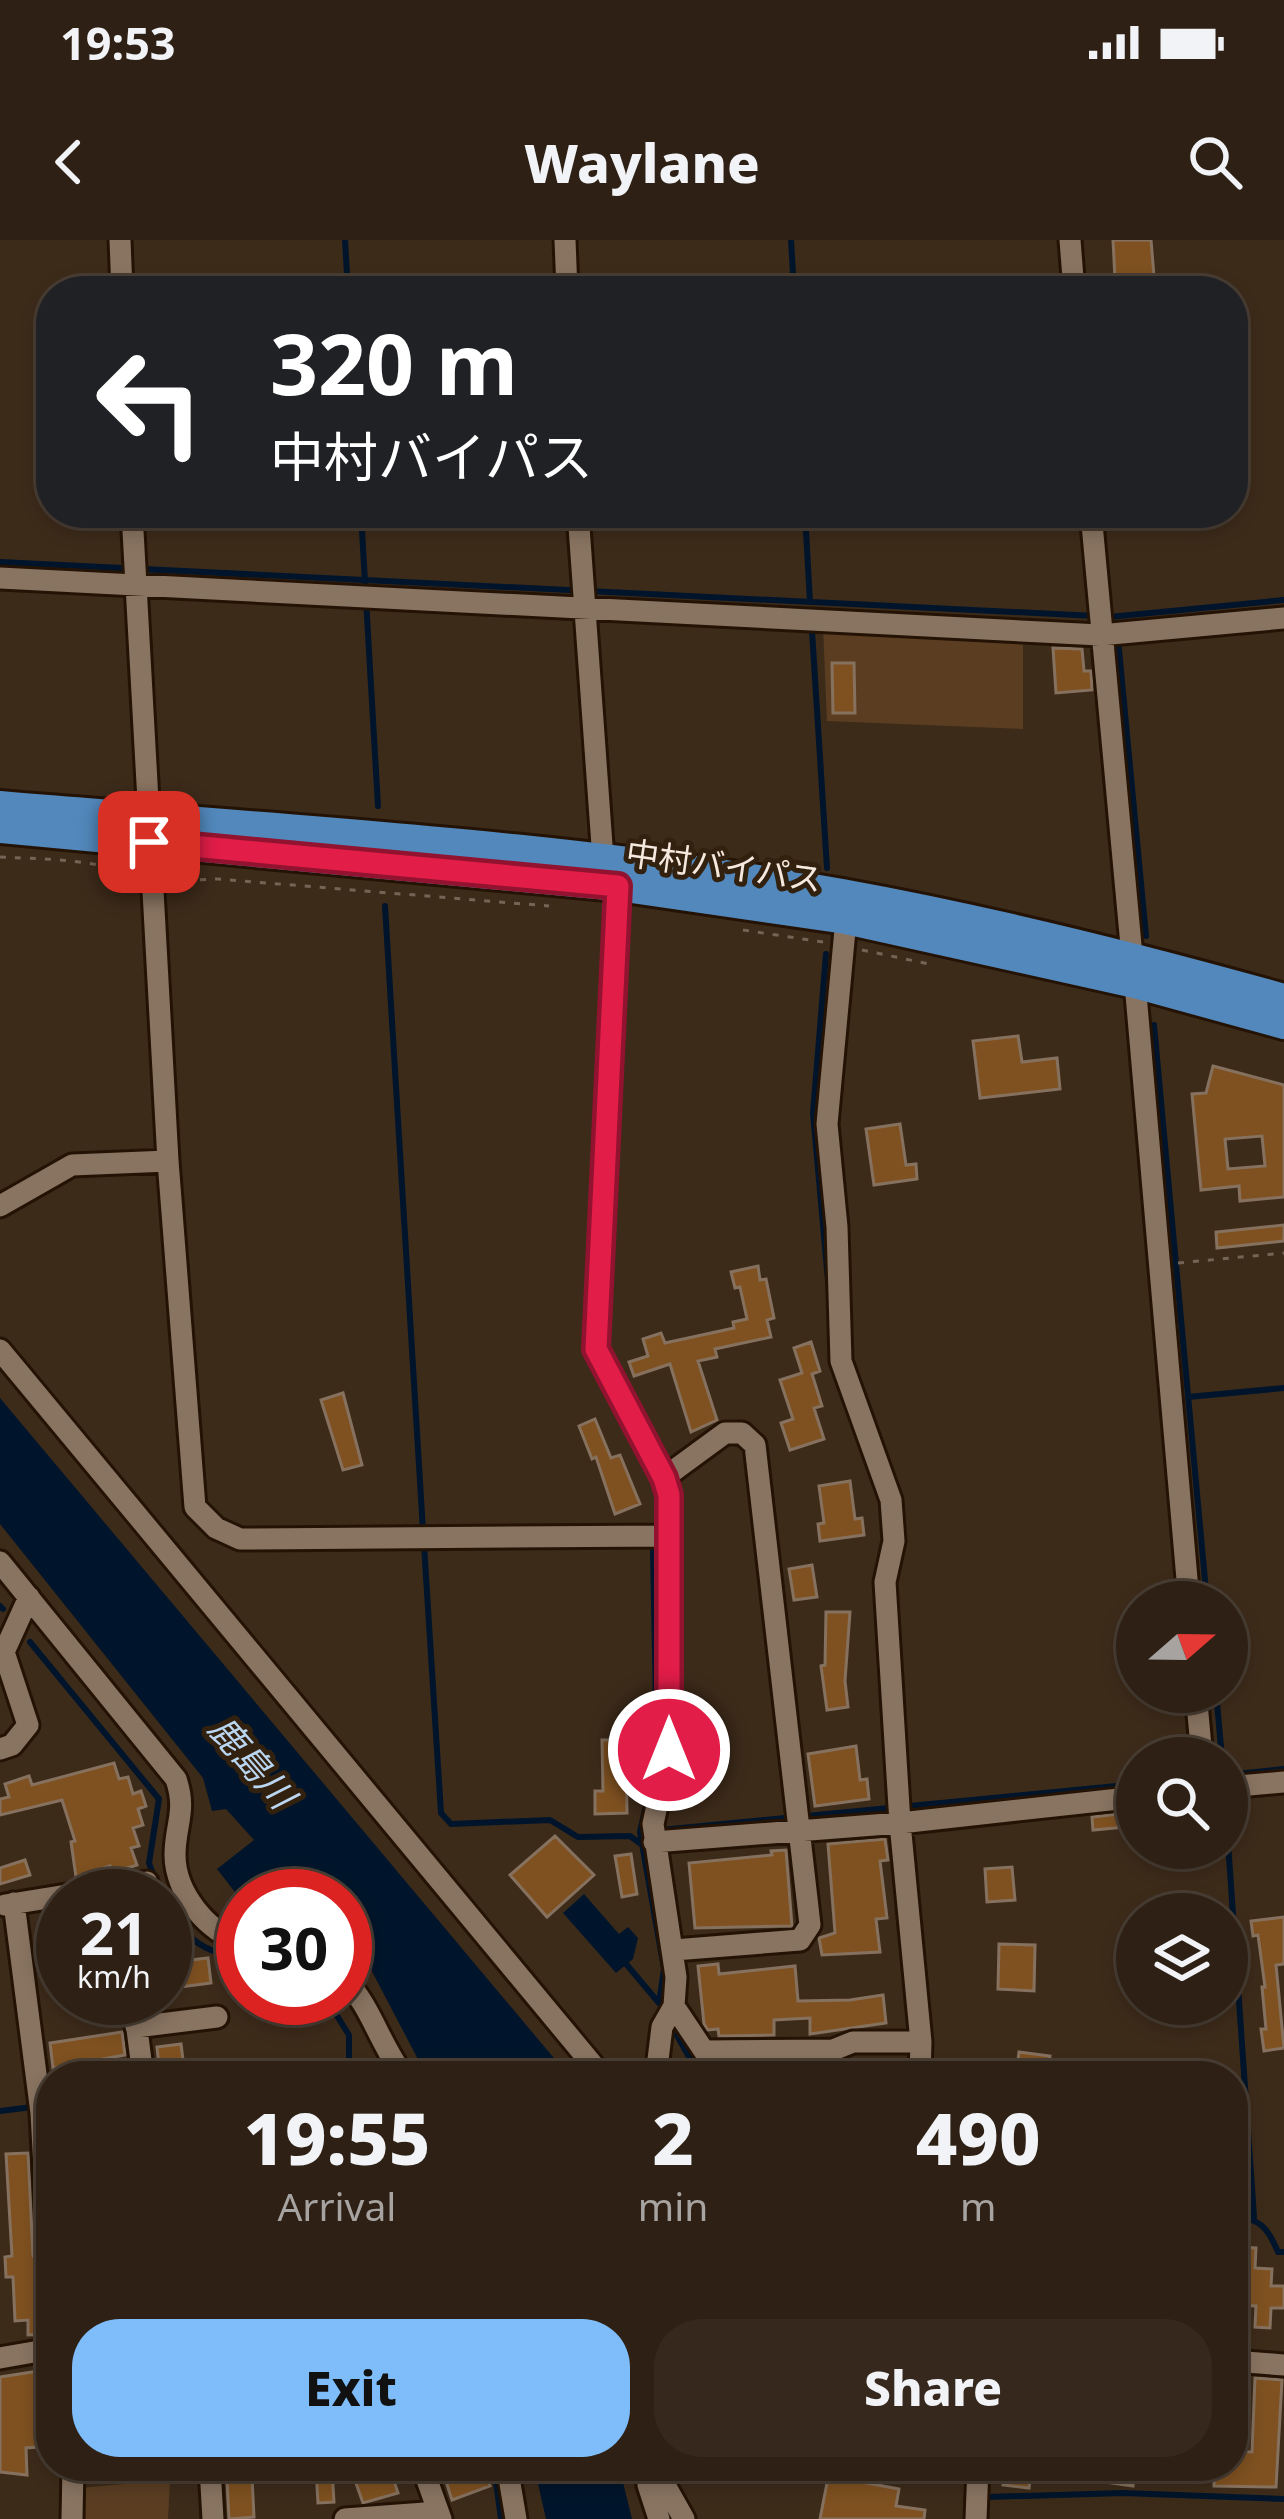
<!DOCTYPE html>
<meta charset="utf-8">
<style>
body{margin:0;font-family:"Noto Sans","Noto Sans JP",sans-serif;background:#36281d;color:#f1f3f6;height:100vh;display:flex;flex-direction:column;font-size:45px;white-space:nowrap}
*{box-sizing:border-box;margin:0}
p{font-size:39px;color:#a7a3a0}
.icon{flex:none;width:66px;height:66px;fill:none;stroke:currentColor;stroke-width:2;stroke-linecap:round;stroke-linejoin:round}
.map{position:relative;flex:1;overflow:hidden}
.panel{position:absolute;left:36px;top:1821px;width:1212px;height:420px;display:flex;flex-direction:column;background:#2e2014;border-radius:48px;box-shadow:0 6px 18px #0003,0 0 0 3px #493e34}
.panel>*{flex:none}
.banner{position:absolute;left:36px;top:36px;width:1212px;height:252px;border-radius:48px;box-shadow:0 6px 18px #0003,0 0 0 3px #493e34;background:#202124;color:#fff;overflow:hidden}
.needle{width:78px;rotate:70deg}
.fabs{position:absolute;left:1116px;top:1341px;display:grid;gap:24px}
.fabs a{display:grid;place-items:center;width:132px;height:132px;border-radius:50%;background:#2e2014;box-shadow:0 6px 18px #0003,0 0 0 3px #493e34;font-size:60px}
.speed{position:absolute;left:36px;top:1629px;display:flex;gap:24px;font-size:60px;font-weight:700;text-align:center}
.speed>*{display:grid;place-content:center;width:156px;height:156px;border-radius:50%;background:#2e2014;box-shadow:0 6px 18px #0003,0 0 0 3px #493e34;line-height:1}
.speed small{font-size:30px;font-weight:400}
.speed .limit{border:18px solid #d22;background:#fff;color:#111}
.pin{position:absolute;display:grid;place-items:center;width:102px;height:102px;color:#fff;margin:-51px;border-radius:24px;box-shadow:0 6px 18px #0006}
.me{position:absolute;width:132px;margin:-66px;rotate:0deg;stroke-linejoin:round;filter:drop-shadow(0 0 9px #0008)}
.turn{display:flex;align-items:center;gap:42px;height:252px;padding:0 36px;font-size:54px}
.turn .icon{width:156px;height:156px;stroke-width:2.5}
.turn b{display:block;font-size:84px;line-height:102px}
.eta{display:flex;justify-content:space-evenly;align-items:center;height:204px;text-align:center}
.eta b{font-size:72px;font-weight:800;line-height:84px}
.primary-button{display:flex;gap:24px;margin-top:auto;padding:24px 36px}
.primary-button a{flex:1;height:138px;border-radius:48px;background:#7fbdfa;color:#111;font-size:48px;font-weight:800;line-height:138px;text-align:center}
.primary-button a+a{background:#36281d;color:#f1f3f6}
.status{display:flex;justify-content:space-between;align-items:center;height:84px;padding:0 60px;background:#2e2014;direction:ltr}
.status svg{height:33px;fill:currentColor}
header{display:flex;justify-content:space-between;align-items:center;height:156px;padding:0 36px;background:#2e2014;font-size:54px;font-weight:800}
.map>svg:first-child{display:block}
.green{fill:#5b3e22}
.water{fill:#00152b}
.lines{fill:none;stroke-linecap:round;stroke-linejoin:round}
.stream{stroke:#00152b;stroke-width:6}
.building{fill:#7f5120;stroke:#86715e;stroke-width:3;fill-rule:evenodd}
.minor-casing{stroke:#241304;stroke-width:27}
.highway-casing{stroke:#241304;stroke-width:36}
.path{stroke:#756455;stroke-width:3;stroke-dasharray:6 9;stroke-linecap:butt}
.minor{stroke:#897461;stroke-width:21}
.highway{stroke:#5288bc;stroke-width:30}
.route-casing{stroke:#92132f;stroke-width:30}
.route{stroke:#e11d48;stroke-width:21}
.labels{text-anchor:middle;stroke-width:10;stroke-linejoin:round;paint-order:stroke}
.street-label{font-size:33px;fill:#f6e9df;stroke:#332110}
.water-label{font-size:36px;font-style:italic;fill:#bbd6f1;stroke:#332110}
</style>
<div class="status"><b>19:53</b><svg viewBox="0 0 49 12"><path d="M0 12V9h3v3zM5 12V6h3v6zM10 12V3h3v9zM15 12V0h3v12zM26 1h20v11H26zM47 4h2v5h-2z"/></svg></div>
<header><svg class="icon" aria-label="back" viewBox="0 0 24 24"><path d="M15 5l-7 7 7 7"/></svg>Waylane<svg class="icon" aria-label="search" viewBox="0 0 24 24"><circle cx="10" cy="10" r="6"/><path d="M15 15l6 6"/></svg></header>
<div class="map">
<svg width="1284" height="2279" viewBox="0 0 1284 2279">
<rect width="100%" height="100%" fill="#3d2b1a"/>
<path class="green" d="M823,386L1023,399V489L827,481Z
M170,2240L168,2279H79V2248Z"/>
<path class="water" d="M0,1158L569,1836H436L422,1827L366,1720L345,1701V1656H297L278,1637L238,1656L217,1629L254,1600L226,1569L212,1571L203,1538L0,1284Z
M584,1654L619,1694L628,1687L638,1698L633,1719L616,1733L563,1673Z
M534,2226H619L632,2279H546Z"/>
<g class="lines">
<path class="stream" d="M345,0L348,51
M791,0L794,51
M361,273L378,566
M805,273L810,362
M0,322L1095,376
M1109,377L1284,360
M812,391L827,628
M1118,399L1146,696
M385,666L423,1291
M826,714L813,873L829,1052
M1154,785L1207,1362
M1188,1157L1284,1148
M424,1305L441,1573L451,1584L550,1580L578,1597L630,1596L641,1604
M653,1311L657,1516L640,1592L664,1729L659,1763
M0,1366L3,1369
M30,1402L159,1559L149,1623L161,1656
M1216,1452L1222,1518
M1227,1535L1284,1529
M1227,1588L1254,1977
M640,1592L1137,1544
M165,1664C185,1699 203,1712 243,1719
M621,1718L659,1763
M326,1758L349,1795V1836
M671,1785L692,1822L694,1836
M349,1836L370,1828
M0,1871L32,1867
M1233,1976C1260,1978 1268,1988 1278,2012H1284
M494,2226L501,2279
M930,2226L967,2233V2239
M987,2257L1123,2253L1284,2259"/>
</g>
<path class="building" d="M1113,0H1151L1154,36L1115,39Z
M1053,408L1082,409L1084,431H1091L1092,450L1056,453Z
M832,423H854L855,473H833Z
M1018,796L1022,822L1057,818L1060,849L980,858L973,801Z
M1213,826L1284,845V957L1240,961L1239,946L1201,950L1192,854L1206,853ZM1262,896L1265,926L1228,929L1225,899Z
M900,884L906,925L916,924L917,939L874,945L866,889Z
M1284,985V1001L1217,1008L1216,992Z
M758,1026L760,1040L766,1039L774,1078L767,1080L771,1097L715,1109L717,1117L698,1121L717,1180L691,1192L670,1124L634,1136L629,1122L648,1116L643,1099L661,1093L665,1103L734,1088L733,1082L747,1079L740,1047L735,1048L731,1032Z
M811,1102L820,1131L812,1134L822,1166L814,1168L824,1199L790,1210L781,1183L793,1179L780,1140L802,1133L794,1108Z
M343,1153L362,1225L343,1230L321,1160Z
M595,1179L611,1218L620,1215L640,1264L615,1274L596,1217L592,1219L579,1186Z
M850,1241L855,1279L862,1278L864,1295L820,1301L818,1284L824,1283L819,1246Z
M812,1325L817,1357L794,1360L789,1329Z
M826,1372H850L845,1441L848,1467L827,1470L821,1426L825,1425Z
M602,1500H626L627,1573L595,1574V1551H603Z
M856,1506L860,1540L867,1539L869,1559L815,1566L808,1514Z
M114,1523L119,1539L128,1537L133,1554L141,1551L146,1566L138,1569L143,1585L133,1588L139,1606L131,1608L137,1625L112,1633L110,1626L76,1637L71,1602L75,1601L62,1560L0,1575V1559L9,1557L5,1544L29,1536L32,1545Z
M1137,1572V1586L1093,1590L1092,1577Z
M555,1596L594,1635L547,1677L510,1635Z
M885,1599L888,1620L880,1621L887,1678L876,1679L880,1712L822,1715L819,1698L835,1693L828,1604Z
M786,1610L792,1686L695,1688L689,1623L772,1615L771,1611Z
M631,1614L637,1654L622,1657L615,1616Z
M25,1620L30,1635L0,1644V1628Z
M1012,1627L1015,1660L987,1662L985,1629Z
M1284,1677V1724L1276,1725L1284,1808L1264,1811L1261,1789H1266L1262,1747H1265L1258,1695L1253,1696L1251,1681Z
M999,1704L1035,1705L1034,1751L998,1749Z
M208,1718L211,1743L165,1749V1723Z
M718,1724L719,1734L795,1726L798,1761L850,1760L883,1755L886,1783L810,1794V1778L774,1780V1795L719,1796L718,1789L708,1790L704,1784L698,1726Z
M122,1792L125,1815L53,1828L50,1803Z
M181,1804L185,1836H160L157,1807Z
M1019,1812L1050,1816L1048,1836H1016Z
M775,1825V1836H719L718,1826Z
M28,1913L33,2015L36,2021L51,2020L48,2094L28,2095V2080L15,2081L13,2037H6L5,2017L12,2016L6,1914Z
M1237,2007L1256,2008L1255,2028L1272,2029L1271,2046H1284V2068H1271L1270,2088L1255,2087L1256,2066L1235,2065Z
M51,2129V2206L26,2208L27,2235L0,2232V2137Z
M1255,2138L1282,2140L1276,2247L1214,2246V2226H1233V2211L1252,2212Z
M370,2226H389L398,2253L363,2263L352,2232Z
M441,2226H482L490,2246L452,2260Z
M778,2226H859L856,2241L899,2249L896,2266L925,2270L924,2279H820L827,2243L777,2233Z
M1006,2226H1032L1029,2248L1003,2245Z
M1056,2226H1134L1133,2246L1056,2235Z
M332,2229L334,2262L318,2263L316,2230Z
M252,2237L254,2277L229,2279L227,2241Z"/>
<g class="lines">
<defs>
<path id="minor" d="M120,0L122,51
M565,0L567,51
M1070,0L1074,51
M132,273L168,921L195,1267L216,1288L240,1299L667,1296
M578,273L603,619
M1091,273L1132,716
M0,338L1100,395L1284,378
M618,646L596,1109L665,1237L669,1255V1510L653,1584L676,1737L674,1766L662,1787L656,1836
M846,679L827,884L837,987L841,1121L891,1260L894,1301L885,1342L900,1583L921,1802L920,1836
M1135,743L1189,1362
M0,966L72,925L168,921
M0,1110L602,1836
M665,1237L725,1193H742L755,1205L810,1685L800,1700L674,1710
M0,1322L176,1539C187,1571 175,1585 175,1615C175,1652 208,1695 243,1701
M1196,1452L1202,1518
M0,1509L12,1505L28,1485L4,1412L29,1357
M1227,1547L1284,1542
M654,1602L900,1583L1137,1557
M14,1663L41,1873L47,1982L51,1986
M5,1665L147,1642
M345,1740C371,1766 381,1807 404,1836
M133,1758L143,1836
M674,1766L704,1811L833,1810L853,1802H921
M136,1787L217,1777
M0,2118L51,2109
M1233,2121L1284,2125
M422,2226L441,2279
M507,2226L516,2279
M647,2226L648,2245L659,2279
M666,2247L684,2279
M72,2279L73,2226
M213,2279L210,2228L228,2226
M345,2279L438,2272
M976,2279L978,2226"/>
<path id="highway" d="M0,566C280,590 564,604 842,654C991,681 1138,718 1284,759
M0,588L618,646L846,679L1135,743L1284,784"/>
</defs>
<use href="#minor" class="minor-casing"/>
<use href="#highway" class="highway-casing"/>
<path class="path" d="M0,617C31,619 108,618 130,638
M173,651L192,640L218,639L549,666
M743,690L823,702
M862,710L934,725
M1178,1023L1284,1013"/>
<use href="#minor" class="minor"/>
<use href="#highway" class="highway"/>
</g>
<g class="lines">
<defs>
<path id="route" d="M149,602L618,646L596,1109L664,1238L669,1255V1510"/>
</defs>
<use href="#route" class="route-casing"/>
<use href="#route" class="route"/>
</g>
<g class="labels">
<g class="street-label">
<text transform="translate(724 626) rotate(8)" y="12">中村バイパス</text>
</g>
<g class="water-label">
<text transform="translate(252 1522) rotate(49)" y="13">鹿島川</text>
</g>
</g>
</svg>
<div class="fabs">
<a><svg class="needle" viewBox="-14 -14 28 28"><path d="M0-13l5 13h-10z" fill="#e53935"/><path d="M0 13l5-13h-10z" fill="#a7a3a0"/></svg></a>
<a><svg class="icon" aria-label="search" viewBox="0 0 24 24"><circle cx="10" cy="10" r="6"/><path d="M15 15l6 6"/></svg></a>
<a><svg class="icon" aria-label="layers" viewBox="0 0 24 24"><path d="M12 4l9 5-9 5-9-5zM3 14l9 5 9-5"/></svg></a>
</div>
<div class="speed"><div>21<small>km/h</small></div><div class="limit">30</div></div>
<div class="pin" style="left:149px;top:602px;background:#d93025"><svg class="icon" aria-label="arrive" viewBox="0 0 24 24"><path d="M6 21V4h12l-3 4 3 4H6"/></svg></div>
<svg class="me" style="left:669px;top:1510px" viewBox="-20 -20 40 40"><circle r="17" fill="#e11d48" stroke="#fff" stroke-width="3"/><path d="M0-11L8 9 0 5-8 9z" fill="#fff"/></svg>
<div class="banner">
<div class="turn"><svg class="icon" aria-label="left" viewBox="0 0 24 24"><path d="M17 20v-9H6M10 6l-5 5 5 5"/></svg><div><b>320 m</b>中村バイパス</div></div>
</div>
<section class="panel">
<div class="eta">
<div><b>19:55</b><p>Arrival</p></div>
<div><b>2</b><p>min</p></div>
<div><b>490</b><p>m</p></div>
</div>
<div class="primary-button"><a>Exit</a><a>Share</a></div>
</section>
</div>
